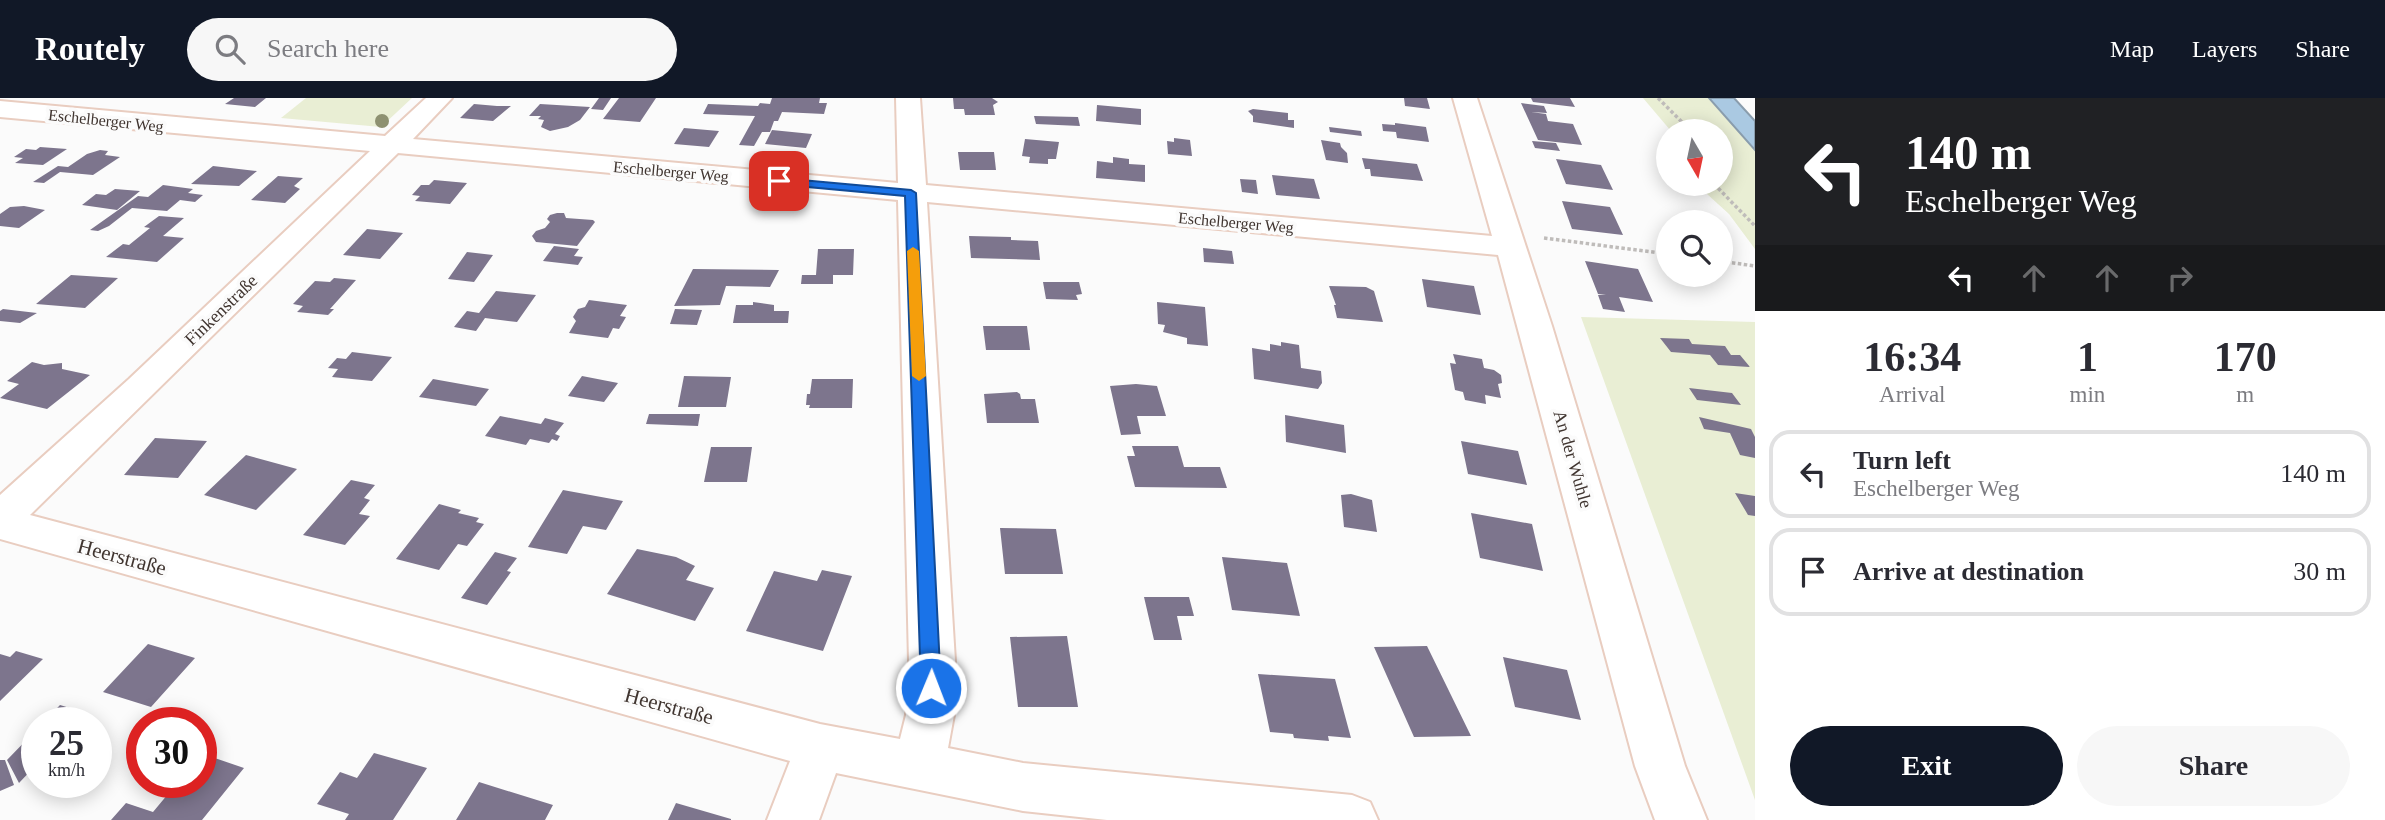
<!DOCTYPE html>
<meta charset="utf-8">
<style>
body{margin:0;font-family:"Times New Roman",serif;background:#f7f7f7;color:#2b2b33;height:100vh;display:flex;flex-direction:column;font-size:26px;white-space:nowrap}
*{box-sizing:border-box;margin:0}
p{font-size:23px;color:#7c7c81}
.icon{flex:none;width:38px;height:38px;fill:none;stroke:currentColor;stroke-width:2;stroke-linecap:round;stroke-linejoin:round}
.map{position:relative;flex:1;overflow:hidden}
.side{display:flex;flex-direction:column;background:#fff;width:630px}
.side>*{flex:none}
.banner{background:#202124;color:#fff;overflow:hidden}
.needle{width:46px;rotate:171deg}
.tools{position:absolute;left:1656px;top:21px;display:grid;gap:14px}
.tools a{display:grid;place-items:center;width:77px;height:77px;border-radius:50%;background:#fff;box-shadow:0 4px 18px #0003;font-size:35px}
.speed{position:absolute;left:21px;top:609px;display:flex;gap:14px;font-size:35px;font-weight:700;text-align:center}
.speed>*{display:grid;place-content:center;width:91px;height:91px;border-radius:50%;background:#fff;box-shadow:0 4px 18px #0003;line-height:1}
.speed small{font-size:18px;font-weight:400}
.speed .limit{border:10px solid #d22;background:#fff;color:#111}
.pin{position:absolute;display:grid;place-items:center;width:60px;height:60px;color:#fff;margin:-30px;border-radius:14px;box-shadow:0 4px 10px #0006}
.me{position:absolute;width:77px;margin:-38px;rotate:1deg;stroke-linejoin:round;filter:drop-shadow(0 0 5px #0008)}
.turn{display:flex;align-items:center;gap:24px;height:147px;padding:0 35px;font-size:32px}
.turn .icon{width:91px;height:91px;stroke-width:2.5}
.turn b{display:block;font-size:49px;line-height:60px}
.lanes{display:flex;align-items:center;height:66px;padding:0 35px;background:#0003;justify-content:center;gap:35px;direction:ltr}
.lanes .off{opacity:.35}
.eta{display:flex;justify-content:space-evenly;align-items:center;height:119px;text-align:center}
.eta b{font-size:42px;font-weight:700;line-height:49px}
.primary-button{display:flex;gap:14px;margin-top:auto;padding:14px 35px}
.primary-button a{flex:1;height:80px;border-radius:42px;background:#111827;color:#fff;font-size:28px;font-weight:700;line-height:80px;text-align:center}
.primary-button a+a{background:#f7f7f7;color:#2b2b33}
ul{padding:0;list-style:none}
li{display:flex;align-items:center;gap:21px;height:88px;margin:0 14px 10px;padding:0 21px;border:4px solid #e1e1e2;border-radius:21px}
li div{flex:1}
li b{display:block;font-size:26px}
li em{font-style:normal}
header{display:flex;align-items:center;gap:42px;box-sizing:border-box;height:98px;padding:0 35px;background:#111827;color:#fff}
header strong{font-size:33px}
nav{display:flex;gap:38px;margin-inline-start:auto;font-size:24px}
.search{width:490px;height:63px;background:#f7f7f7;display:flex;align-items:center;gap:18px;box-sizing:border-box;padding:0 24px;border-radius:38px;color:#7c7c81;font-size:26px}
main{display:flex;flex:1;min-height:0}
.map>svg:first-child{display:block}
.green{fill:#e9eed4}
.water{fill:#aac9e2;stroke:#8a9dad;stroke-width:2}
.building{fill:#7d758d}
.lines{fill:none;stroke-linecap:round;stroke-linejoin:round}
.minor-casing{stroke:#e9cdc0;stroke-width:4}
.path{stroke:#bfbcba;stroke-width:3.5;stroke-dasharray:3.5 2.5;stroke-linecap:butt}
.minor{fill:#fff;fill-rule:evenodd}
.tree{fill:#8e9171}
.route{fill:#1a73e8;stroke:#114b97;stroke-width:2}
.slow{fill:#f59e0b}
.labels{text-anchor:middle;stroke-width:7;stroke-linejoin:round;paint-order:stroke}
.far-street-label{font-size:16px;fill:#403530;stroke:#fbfbfb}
.street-label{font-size:18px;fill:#403530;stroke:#fbfbfb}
.near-street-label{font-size:21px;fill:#403530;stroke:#fbfbfb}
</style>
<header>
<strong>Routely</strong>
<div class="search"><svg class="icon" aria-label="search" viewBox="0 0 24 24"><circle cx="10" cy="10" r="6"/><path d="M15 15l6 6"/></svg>Search here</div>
<nav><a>Map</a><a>Layers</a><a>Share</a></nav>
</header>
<main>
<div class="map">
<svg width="1755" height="722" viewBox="0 0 1755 722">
<rect width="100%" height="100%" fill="#fbfbfb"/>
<path class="green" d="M306,0H412L381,29L281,20Z
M1643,0H1709L1755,52V151L1729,116L1696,86H1720V33H1671Z
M1581,219L1755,224V702Z"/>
<path class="water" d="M1709,0H1734L1755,23V52Z"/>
<path class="building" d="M234,0H266L255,9L225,6Z
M599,0H611L603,12L591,11Z
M619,0H656L640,24L603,21Z
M772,0H820L819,5H827L824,16L782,14L778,23H774L770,34H762L754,48L739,47L755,18L703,16L708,6L758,8L760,5L770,6Z
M953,0H992L998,4L993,7L995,17H965L964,11H954Z
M1404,0H1427L1430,11L1405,8Z
M1531,0H1570L1575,9L1533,4Z
M1521,5L1544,8L1547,15L1531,14L1546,16L1548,23L1573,26L1582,47L1538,42Z
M474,6L497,8H511L493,23L460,20Z
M540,6L590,9L580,22L568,29L550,33L541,29L544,22L538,21L541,18H529Z
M1097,7L1141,11V27L1096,23Z
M1253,11L1288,15V22H1294V30L1253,24V18L1248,13Z
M1034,18L1078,19L1080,28L1036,26Z
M1395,25L1426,29L1429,44L1397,40L1396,34L1383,33L1382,26L1395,27Z
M1329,29L1361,33L1362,38L1330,34Z
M684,30L719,33L709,49L674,46Z
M772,32L812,36L806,50L765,46Z
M1174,40L1190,42L1192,58L1168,56L1167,43L1174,44Z
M1025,41L1059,44L1056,61H1048V66L1029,65L1030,59L1022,58Z
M1321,42L1340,45L1341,49L1347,55L1348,65L1326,62Z
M1532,43L1556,45L1560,53L1535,50Z
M40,49L67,51L43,67L15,65L23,60L14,59L26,51L36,52Z
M100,52L108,53L105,57L120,59L93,77L60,74L44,85L33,84L58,68L68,69L87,56Z
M958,54H994L996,72H960Z
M1113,59L1129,61V66L1145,67V84L1096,80L1097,63L1113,65Z
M1362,60L1417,66L1423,83L1371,78L1370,71H1365Z
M1556,61L1601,67L1613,92L1566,86Z
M213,68L257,73L239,88L191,86Z
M1272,77L1314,81L1320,101L1276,97Z
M278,78L303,80L294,88L300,91L285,105L251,102Z
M1240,81L1256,82L1258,96L1242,94Z
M434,82L467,85L450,106L415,103L420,98L412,97L421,87H429Z
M163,87L193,91L188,95L203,97L195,104L180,102L167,113L132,110L109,128L98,133L90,132L138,98L148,99Z
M115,91L140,93L117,112L82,107L96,96L106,97Z
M1562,103L1610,109L1623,137L1572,131Z
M24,108L45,112L19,130L0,128V116L10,109Z
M557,115H564L566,120L593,122L595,124L577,148L536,144L532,138L536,133L545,130L550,124L547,121L550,117Z
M159,118L184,120L163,138L184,140L157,164L106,159L123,146L129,147L150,130L144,129Z
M367,131L403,135L380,161L343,157Z
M969,138L1011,139V142L1038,143L1040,162L971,160Z
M554,148L579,151L574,158L583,159L578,167L543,163Z
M1203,150L1232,153L1234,166L1204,164Z
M818,151H854L853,177H833V186H801L802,177H816Z
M467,154L493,157L474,184L448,181Z
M1585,163L1638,171L1653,204L1619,199L1625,214L1603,211L1598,197H1606L1598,196Z
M693,171L779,172L770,189L726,188L720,207L674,208Z
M71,177L118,180L85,210L36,206Z
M334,180L356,182L330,211H334L328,217L297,214L303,208L293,206L315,183L330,184Z
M1422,181L1474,188L1481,217L1427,209Z
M1043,184H1079L1082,196L1076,197L1078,202L1046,201Z
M1329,188L1366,189L1374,193L1383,224L1337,220L1334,207H1336Z
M496,193L536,197L517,224L485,220L476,233L454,229L467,213L479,215Z
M589,202L627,207L620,218L626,219L619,231L613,230L608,240L569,235L576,223L573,219L578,211L585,209Z
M753,204L774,207V213H789L788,225H733L736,207H753Z
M1157,204L1205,209L1208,248L1187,246V240L1163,234L1165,227L1158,226Z
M3,211L37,215L20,225L0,223V213Z
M675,211L702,212L697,227L670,226Z
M983,228H1027L1030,252H986Z
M1660,240L1689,241L1692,246L1725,248L1731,257H1740L1750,269L1718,267L1710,257L1671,254Z
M1281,244L1299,247L1301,270L1321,273L1322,285L1318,291L1254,281L1252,250L1270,253V246L1281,248Z
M352,254L392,259L372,283L332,279L338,271L328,270L337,260L346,261Z
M1453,256L1482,261L1484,270L1494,272L1501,277L1502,285L1498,286L1501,300L1485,297L1486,306L1465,302L1463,294L1455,292L1450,265L1456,266Z
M32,264L44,267L62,265V271L90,277L47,311L0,300L19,286L7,283Z
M582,278L618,285L604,304L568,298Z
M684,278L731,279L726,309H678Z
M433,281L489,291L476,308L419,299Z
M812,281H853L852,310H809L810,307H806L807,296H810Z
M1136,286L1157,288L1166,318H1137L1141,336L1121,337L1110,288Z
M1689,290L1732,295L1741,307L1697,302Z
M1017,294L1020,296L1021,301H1035L1039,325H987L984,296Z
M649,316H700L698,328L646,326Z
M1285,317L1344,327L1346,355L1286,344Z
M500,318L541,326L545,320L564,325L555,336L560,338L557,343L552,341L549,345L530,341L526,347L485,338Z
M1699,319L1751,331L1755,339V360L1740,357L1730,335L1704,331Z
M155,340L207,343L178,380L124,377Z
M1461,343L1518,353L1527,387L1468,376Z
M1132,348H1178L1184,369H1220L1227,390L1135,389L1127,358H1135Z
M711,349H752L747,384H704Z
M246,357L297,371L256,412L204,397Z
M351,382L375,387L364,400L370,402L359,416L370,418L345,447L303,437Z
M563,392L623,403L606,432L583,428L567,456L528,449Z
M1735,395L1755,398V418L1748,417Z
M1351,396L1372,402L1377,434L1344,429L1341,397Z
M439,406L461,412L458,415L479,420L476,424L484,426L467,448L458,446L439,472L396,461Z
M1471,415L1532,426L1543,473L1480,460Z
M1000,430L1056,431L1063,476H1005Z
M637,451L676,459L695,468L686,482L714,490L695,523L607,496Z
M495,454L517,460L507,473L511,474L487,507L461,500Z
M1222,459L1287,465L1300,518L1232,512Z
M822,472L852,478L823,553L746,533L774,473L817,483Z
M1144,499H1189L1194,518H1177L1182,542H1154Z
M1067,538L1078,609H1018L1010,539Z
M148,546L195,560L151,609L103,594Z
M1427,548L1471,638L1414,639L1374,549Z
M16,553L43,561L0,603V556L10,559Z
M1503,559L1567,572L1581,622L1515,609Z
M1258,576L1335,581L1351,640L1328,638L1329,643L1294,640L1293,636L1270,634Z
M60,607L86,615L76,625H43Z
M37,631V666L19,685L7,662Z
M374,655L427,670L393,722H345L349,716L317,706L340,674L357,680Z
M203,656L244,670L202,722H111L126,705L153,714L178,684H201Z
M0,662H5L14,687L0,693Z
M479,684L553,707L545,722H456Z
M676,705L731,721V722H668Z"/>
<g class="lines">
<defs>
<path id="minor" d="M426,0H452L413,41L898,85L896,0H920L926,87L1492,138L1453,0H1477L1552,228L1685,668L1707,722H1655L1635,668L1498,157L927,104L955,563L954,617L948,650L1023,665L1352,697L1370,704L1378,722H1107L1023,713L836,675L819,722H767L790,663L0,441V397L129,281L370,53L0,19V3L385,38ZM398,55L898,102L909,563L906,617L900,641L820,626L30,417Z"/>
</defs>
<use href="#minor" class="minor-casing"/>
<path class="path" d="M1658,0L1691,33
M1714,86L1755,128
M1544,140L1668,156
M1720,163L1755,168"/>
<use href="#minor" class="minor"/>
</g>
<circle class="tree" cx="382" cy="23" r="7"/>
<path class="route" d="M779,80L911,92L916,95L941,590L938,596L931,599L924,596L921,590L905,98L775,86L773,83Z"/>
<path class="slow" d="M913,149L919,153L926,278L919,283L912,278L907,153Z"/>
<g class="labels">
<g class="far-street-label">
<text transform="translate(106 22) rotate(6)" y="6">Eschelberger Weg</text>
<text transform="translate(671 73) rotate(5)" y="6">Eschelberger Weg</text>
<text transform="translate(1236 124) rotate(5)" y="6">Eschelberger Weg</text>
</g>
<g class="street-label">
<text transform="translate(221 212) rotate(-44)" y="6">Finkenstraße</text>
<text transform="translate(1573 361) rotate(74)" y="6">An der Wuhle</text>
</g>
<g class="near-street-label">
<text transform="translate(122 459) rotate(15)" y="7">Heerstraße</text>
<text transform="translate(669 608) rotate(15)" y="7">Heerstraße</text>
</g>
</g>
</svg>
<div class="tools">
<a><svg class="needle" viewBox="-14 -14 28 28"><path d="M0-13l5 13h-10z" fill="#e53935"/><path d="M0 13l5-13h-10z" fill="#7c7c81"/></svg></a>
<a><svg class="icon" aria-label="search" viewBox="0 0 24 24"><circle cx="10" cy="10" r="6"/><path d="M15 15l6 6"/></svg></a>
</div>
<div class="speed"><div>25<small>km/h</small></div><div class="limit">30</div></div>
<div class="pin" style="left:779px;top:83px;background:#d93025"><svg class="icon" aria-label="arrive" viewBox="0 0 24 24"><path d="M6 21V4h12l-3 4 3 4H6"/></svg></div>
<svg class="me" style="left:931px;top:590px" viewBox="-20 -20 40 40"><circle r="17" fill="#1a73e8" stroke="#fff" stroke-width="3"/><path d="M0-11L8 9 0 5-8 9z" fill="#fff"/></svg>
</div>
<section class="side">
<div class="banner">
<div class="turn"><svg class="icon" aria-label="left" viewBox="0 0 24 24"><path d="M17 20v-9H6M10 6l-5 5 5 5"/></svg><div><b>140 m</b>Eschelberger Weg</div></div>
<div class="lanes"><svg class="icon" aria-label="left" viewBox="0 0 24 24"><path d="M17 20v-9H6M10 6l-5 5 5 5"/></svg><svg class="icon off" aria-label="ahead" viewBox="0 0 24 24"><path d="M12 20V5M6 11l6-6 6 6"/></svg><svg class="icon off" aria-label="ahead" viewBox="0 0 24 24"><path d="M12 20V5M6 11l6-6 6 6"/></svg><svg class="icon off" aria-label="right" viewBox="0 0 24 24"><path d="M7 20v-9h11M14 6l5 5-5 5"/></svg></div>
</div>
<div class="eta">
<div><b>16:34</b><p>Arrival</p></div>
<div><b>1</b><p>min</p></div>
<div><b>170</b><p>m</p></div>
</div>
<ul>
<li><svg class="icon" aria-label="left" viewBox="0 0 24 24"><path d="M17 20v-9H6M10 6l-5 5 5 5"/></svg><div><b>Turn left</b><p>Eschelberger Weg</p></div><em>140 m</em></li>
<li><svg class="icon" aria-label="arrive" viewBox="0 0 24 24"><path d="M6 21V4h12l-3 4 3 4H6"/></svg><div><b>Arrive at destination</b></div><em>30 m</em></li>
</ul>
<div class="primary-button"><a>Exit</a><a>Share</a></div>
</section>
</main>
